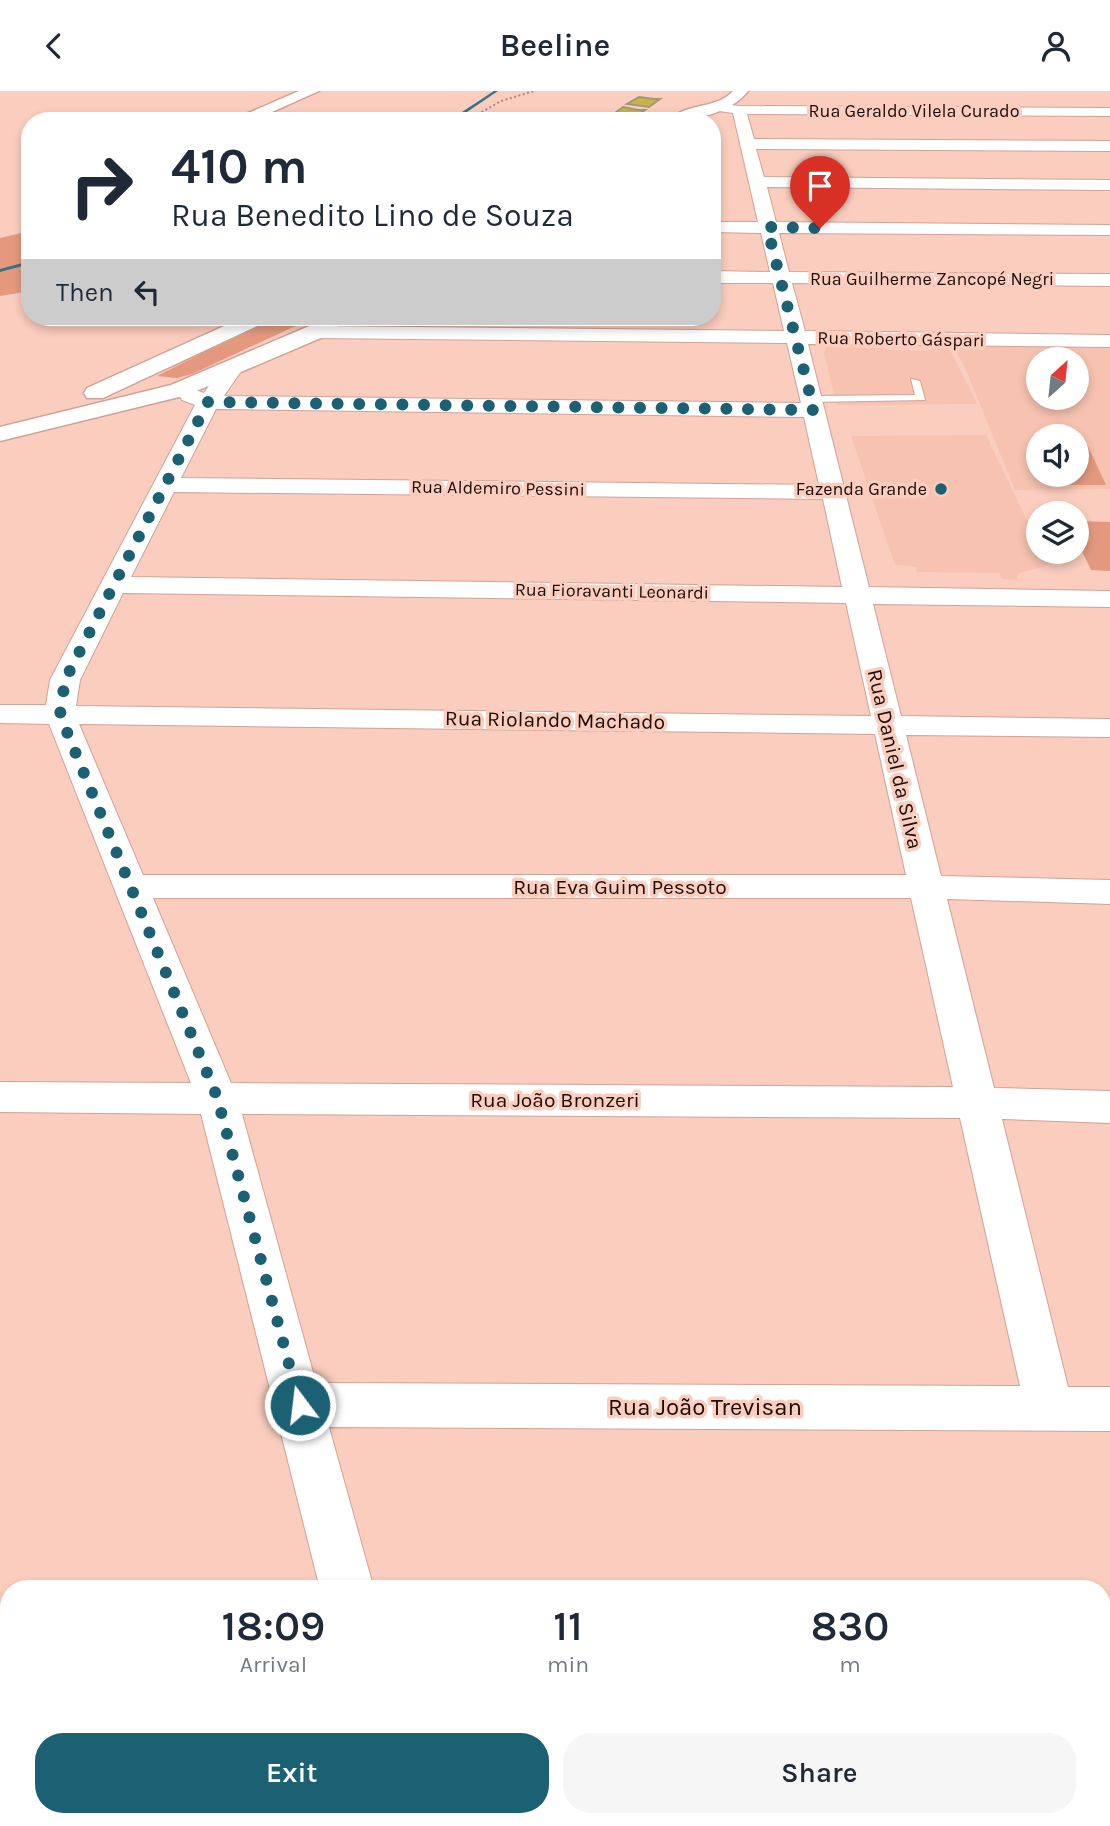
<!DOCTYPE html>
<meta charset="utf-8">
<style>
body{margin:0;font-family:Karla,sans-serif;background:#f6f6f7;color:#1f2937;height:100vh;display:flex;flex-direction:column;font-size:26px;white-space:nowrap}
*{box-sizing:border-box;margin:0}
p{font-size:23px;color:#747a83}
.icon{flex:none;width:38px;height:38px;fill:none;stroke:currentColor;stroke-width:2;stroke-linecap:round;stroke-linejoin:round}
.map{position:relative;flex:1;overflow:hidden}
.sheet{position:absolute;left:0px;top:1489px;width:1111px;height:247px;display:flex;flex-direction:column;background:#fff;border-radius:28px 28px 0 0;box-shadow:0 4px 10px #0003}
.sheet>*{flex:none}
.top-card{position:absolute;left:21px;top:21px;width:700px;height:214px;border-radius:28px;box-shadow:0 4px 10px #0003;background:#fff;color:#1f2937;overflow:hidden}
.needle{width:46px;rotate:27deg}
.buttons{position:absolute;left:1026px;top:256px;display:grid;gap:14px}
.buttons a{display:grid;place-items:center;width:63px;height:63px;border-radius:50%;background:#fff;box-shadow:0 4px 10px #0003;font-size:35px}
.pin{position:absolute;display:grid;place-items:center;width:60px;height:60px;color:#fff;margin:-72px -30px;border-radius:50% 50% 50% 0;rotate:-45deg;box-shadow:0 0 7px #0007}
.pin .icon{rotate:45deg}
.me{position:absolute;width:77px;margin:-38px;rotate:345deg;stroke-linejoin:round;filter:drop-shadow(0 0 5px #0008)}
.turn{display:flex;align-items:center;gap:24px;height:147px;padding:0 35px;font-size:32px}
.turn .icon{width:91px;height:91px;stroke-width:2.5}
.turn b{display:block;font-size:49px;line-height:60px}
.then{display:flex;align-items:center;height:66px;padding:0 35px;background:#0003;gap:14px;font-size:26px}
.eta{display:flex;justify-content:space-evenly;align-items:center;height:119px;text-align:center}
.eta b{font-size:42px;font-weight:600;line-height:49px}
.cta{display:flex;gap:14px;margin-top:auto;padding:14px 35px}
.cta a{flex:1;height:80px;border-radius:28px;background:#1c6173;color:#fff;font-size:28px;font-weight:600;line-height:80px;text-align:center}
.cta a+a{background:#f6f6f7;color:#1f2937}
header{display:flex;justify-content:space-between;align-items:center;height:91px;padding:0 35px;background:#fff;font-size:32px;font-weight:600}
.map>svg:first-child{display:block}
.built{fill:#f7c2b0;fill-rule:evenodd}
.green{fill:#e4997f}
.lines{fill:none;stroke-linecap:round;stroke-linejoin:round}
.stream{fill:#317586;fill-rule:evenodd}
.building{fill:#c6b34a;stroke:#a19a72;stroke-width:2}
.lane-casing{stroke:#cfa395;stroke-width:2}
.street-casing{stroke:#cfa395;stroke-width:2}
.secondary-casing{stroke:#cfa395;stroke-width:3}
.path{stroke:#ab887d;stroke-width:2;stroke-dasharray:2 2.5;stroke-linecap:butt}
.lane{fill:#fff;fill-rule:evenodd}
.street{fill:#fff;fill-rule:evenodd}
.secondary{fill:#fff;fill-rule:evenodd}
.route{stroke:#1c6173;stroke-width:12;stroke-dasharray:0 21.6}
.poi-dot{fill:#1c6173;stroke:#facdbe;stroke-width:2.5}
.labels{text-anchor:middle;stroke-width:7;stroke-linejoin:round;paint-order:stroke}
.far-street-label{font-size:18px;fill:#1b0c07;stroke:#facdbe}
.far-poi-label{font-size:18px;fill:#1b0c07;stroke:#facdbe;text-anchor:end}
.street-label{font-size:21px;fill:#1b0c07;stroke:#facdbe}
.near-street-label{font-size:24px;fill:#1b0c07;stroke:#facdbe}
</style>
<header><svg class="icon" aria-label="back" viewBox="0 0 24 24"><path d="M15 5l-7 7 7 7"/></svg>Beeline<svg class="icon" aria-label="person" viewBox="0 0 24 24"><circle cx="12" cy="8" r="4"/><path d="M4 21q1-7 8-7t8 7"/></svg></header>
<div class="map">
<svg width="1110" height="1735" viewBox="0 0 1110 1735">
<rect width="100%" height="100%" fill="#facdbe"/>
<path class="built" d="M869,253L889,259L928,260L938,254L948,255L977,313L837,314L824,262L827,255Z
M952,255L1110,257V398L1015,399L964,274ZM1038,268H1076V306H1038ZM1038,345H1076V383H1038Z
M986,344L1038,452V460H1042L1049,474L1019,482L1017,489L1003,488L999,482L916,481L917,476L895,474L851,345Z"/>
<path class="green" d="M30,140V200L0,205V147Z
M273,226H315L192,283L177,287L157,285Z
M1076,353H1087L1106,394H1047L1043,383H1076Z
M1076,430L1110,431V480L1091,479L1076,448Z"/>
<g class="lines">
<path class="stream" d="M494,0H498L464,23L433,29L331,30L433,27L462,21Z
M30,170V173L0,181V178Z"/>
</g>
<path class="building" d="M639,6L654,8H660L649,16L627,13Z
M623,16L638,19H645L633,27L611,25Z"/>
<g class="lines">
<defs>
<path id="lane" d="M911,288L920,290L925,309L811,311L806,308L811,305L915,304Z"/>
<path id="street" d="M717,12L739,15L1110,17V25L747,23L754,48L1110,50V60L756,58L764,86L1110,89V99L767,96L776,131L1110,134V144L779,142L789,181L1110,183V195L792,192L805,240L1110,244V256L808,253L869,496L1110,500V516L873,513L901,625L1110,628V646L906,644L941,785L1110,789V813L947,808L994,997L1110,1000V1032L1002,1028L1068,1296H1110V1340L329,1336L374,1498H320L201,1023L0,1021V991L191,992L49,633L0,632V614H46L50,589L195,314L182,309L179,304L182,299L190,297L204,302L225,271H241L244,276L224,305L801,312L787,252L315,247L308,245L305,241L308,237L315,235L784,240L773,192H712V180L770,181L761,142L712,141V131H758L733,22L712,19L710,16L712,13ZM216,318L804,326L819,394L181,387ZM174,401L823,408L842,496L131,486ZM123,502L846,512L871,625L76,615L80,589ZM79,633L875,643L906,784H143ZM153,807H911L953,996L231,992ZM242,1023L960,1027L1020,1295L316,1292Z
M321,1727H381L380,1735H320Z"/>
<path id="secondary" d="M299,0H319L252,30H230Z
M733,0H748C733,21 694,30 668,30C686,11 716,19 733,0Z
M244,226H271L268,230L103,307H87L84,302L87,297Z
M326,226H350L323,246L187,304L0,350V336L171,294L307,236Z"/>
</defs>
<use href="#lane" class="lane-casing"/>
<use href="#street" class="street-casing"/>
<use href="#secondary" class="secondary-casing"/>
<path class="path" d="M466,30L501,10L534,0"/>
<use href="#lane" class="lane"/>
<use href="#street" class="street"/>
<use href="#secondary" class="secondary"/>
</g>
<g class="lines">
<path class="route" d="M300,1314L217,1006L60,624L65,589L208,311L814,319L767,136L820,137"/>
</g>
<circle class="poi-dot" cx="941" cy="398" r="7"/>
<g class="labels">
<g class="far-street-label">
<text x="914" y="26">Rua Geraldo Vilela Curado</text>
<text x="932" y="194">Rua Guilherme Zancopé Negri</text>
<text transform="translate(901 248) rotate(1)" y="6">Rua Roberto Gáspari</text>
<text transform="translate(498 397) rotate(1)" y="6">Rua Aldemiro Pessini</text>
<text transform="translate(612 500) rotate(1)" y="6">Rua Fioravanti Leonardi</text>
</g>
<g class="far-poi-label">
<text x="927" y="404">Fazenda Grande</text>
</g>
<g class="street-label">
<text transform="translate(555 629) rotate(1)" y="7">Rua Riolando Machado</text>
<text transform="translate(895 668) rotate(77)" y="7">Rua Daniel da Silva</text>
<text x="620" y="803">Rua Eva Guim Pessoto</text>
<text x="555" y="1016">Rua João Bronzeri</text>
</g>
<g class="near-street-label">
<text x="705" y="1324">Rua João Trevisan</text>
</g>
</g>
</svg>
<div class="buttons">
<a><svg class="needle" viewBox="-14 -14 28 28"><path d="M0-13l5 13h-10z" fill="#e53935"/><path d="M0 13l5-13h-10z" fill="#747a83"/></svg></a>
<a><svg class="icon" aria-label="sound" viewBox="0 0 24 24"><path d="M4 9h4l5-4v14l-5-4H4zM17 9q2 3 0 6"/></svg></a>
<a><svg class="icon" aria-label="layers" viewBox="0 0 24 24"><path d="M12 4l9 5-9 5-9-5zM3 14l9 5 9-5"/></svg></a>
</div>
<div class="pin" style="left:820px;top:137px;background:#d93025"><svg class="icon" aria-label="arrive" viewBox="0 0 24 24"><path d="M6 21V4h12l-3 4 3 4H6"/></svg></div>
<svg class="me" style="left:300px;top:1314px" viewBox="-20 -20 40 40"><circle r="17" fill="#1c6173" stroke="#fff" stroke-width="3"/><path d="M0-11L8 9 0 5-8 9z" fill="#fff"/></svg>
<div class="top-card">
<div class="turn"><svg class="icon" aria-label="right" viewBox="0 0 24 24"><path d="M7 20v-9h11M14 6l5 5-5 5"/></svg><div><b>410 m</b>Rua Benedito Lino de Souza</div></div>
<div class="then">Then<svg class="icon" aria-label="left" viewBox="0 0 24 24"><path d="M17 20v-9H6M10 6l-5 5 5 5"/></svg></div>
</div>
<section class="sheet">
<div class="eta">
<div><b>18:09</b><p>Arrival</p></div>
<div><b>11</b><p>min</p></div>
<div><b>830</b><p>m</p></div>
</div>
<div class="cta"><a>Exit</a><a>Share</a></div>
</section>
</div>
